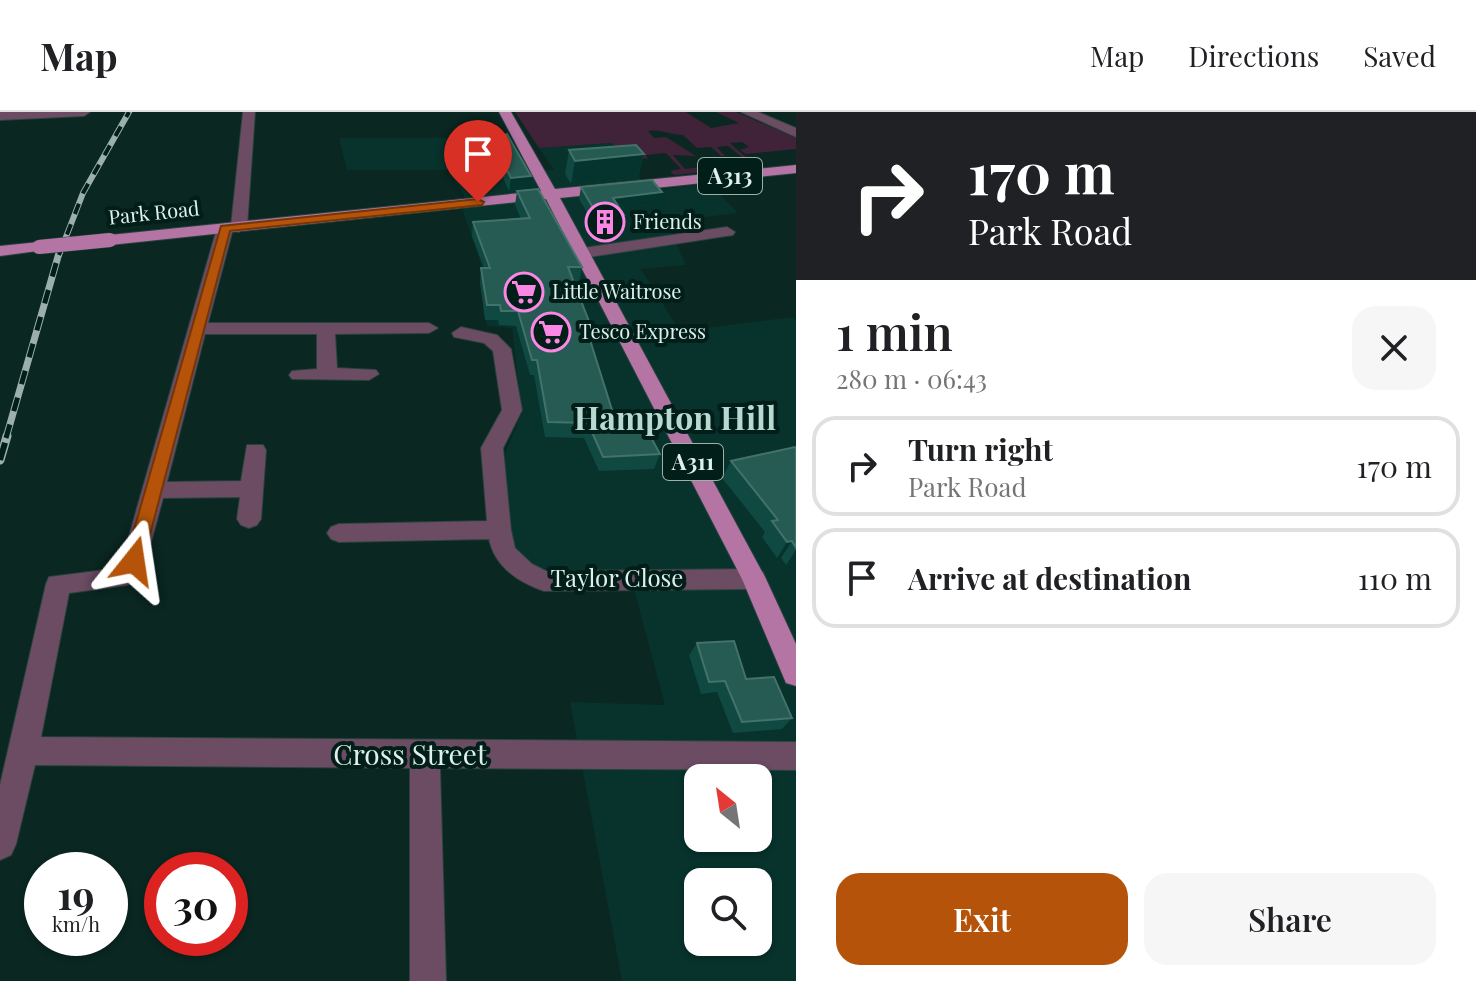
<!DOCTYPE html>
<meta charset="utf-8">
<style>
body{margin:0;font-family:"Playfair Display",serif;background:#f6f6f6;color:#202124;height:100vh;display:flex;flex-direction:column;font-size:30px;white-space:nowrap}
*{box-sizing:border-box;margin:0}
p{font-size:26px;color:#757577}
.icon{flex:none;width:44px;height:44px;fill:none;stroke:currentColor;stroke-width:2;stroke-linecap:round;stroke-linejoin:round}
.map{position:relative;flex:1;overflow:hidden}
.side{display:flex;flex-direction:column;background:#fff;width:680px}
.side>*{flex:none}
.banner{background:#202124;color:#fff;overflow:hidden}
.needle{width:52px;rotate:330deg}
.buttons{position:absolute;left:684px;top:652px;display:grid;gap:16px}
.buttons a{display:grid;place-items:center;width:88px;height:88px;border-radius:16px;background:#fff;box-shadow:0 2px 6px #0004;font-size:40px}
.speed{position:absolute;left:24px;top:740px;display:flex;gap:16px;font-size:40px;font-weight:700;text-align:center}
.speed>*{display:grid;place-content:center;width:104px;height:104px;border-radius:50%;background:#fff;box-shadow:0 2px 6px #0004;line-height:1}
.speed small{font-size:20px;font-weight:400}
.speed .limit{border:12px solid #d22;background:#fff;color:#111}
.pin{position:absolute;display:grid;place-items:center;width:68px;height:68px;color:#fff;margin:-82px -34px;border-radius:50% 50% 50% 0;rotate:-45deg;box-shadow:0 0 8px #0007}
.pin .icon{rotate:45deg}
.me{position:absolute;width:88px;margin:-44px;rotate:15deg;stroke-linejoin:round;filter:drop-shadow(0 0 6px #0008)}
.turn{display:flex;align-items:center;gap:28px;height:168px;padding:0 40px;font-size:36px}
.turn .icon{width:104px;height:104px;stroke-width:2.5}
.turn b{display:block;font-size:56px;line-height:68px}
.round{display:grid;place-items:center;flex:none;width:84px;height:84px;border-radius:24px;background:#f6f6f6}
.head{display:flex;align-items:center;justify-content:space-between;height:136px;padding:0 40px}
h1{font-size:48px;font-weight:600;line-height:60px}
.cta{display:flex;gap:16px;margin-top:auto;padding:16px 40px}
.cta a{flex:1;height:92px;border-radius:24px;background:#b45309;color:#fff;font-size:32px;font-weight:600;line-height:92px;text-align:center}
.cta a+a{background:#f6f6f6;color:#202124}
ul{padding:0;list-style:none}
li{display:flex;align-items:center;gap:24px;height:100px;margin:0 16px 12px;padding:0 24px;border:4px solid #e0e0e0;border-radius:24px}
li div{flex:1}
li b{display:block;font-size:30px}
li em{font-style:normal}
header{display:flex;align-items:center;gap:48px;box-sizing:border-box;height:112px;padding:0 40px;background:#fff;border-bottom:2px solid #e0e0e0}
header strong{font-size:38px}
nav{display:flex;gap:44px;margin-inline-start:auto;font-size:28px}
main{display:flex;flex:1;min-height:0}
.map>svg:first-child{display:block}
.built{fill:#08322c;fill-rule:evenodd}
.green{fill:#402239}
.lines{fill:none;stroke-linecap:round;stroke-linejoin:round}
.minor-casing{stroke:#28433e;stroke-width:2}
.major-casing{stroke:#28433e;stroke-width:2}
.minor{fill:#6b4c63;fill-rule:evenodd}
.major{fill:#b475a5;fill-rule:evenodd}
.rail-far2-casing{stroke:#9bafab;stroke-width:6}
.rail-far1-casing{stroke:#9bafab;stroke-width:7}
.rail-casing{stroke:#9bafab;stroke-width:9}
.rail-far2{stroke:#011e19;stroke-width:4;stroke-dasharray:11;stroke-linecap:butt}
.rail-far1{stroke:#011e19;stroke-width:5;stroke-dasharray:14;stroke-linecap:butt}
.rail{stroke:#011e19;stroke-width:6;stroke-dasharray:18;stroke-linecap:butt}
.major-bridge-casing{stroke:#28433e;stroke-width:15;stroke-linecap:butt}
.major-bridge{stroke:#b475a5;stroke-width:14}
.wall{fill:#104941}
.shaded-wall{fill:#04342d}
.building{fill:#265b53;stroke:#43726b;stroke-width:2}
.route{fill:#b45309;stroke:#753606;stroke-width:2}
.labels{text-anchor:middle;stroke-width:8;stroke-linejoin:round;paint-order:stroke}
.far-street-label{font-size:20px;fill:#dfefeb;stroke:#011e19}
.far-poi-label{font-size:20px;fill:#dfefeb;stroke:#011e19;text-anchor:start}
.shield{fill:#011e19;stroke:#9cb0ac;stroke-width:2}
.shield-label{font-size:22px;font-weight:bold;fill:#dfefeb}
.street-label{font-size:24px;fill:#dfefeb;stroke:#011e19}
.near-street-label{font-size:28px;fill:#dfefeb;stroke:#011e19}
.district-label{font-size:32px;font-weight:bold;fill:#b8d9d2;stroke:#011e19}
</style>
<header>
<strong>Map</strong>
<nav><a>Map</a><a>Directions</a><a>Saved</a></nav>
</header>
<main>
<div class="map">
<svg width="796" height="869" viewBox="0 0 796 869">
<rect width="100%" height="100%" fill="#0a2722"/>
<path class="built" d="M339,26H502L521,58H554L539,36L612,31L649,78L709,72L738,101L667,110L686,153L641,157L680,219L793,205L796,209V869H622L570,590L665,593L629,459L537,456L513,436L502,369L506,339L522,301L512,216L487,214L480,171H487L463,99L464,83L449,58H347ZM698,666H758V726H698ZM698,770H758V830H698Z"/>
<path class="green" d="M515,0H686L711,16L739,11L716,0H736L796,26V37L746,42L740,38L749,35L742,30L730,31L756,54L734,56L731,54L749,51L728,34L717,35L725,44H721L711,35L697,36L683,23C670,23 661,17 648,19L654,26L666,25L696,44L673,43L685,57L707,54L712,59L674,63L670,59L681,57L666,41L646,43L648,47C641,46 633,45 624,46L612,31L539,36Z"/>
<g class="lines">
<defs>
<path id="minor" d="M0,0H90L84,4L0,8Z
M243,0H255L247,115L239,120L233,117L208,211H429L438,216L429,221L335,222L337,256L376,258L379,262L369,268L292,267L289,263L292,259L317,257V222H205L167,370L241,369L247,333H263L266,338L261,407L257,413L249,416L241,413L237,407L240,385L163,386L146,449L128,473L69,481L41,625L796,630V658L440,656L446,869H410V656L35,653L16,732L11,743L0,748V673L46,472L49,465L112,457L123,445L217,116L225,111L231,114Z
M741,0H758L796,16V25Z
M727,115L735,120L733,123L583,146L575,141L583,136Z
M461,215L497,223L511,237L522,298L503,336L511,418L515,436L532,452L546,459L754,457L763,460L766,467L763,474L754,477L544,479C518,470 495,455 489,427L339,430L331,427L327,421L331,415L339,412L487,409L481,336L502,298L493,239L484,231L454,225L452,221Z"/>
<path id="major" d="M499,0H511L555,77L796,53V61L560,86L766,467L796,532V574L786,571L742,467L546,87L110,133L102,128L110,123L541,79Z
M39,130L45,132V138L0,144V134Z"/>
</defs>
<use href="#minor" class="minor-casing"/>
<use href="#major" class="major-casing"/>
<use href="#minor" class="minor"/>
<use href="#major" class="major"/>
<defs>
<path id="rail-far2" d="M59,143L83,81L129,0"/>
<path id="rail-far1" d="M6,326L59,141"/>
<path id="rail" d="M0,348L7,324"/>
</defs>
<use href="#rail-far2" class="rail-far2-casing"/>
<use href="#rail-far1" class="rail-far1-casing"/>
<use href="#rail" class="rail-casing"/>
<use href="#rail-far2" class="rail-far2"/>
<use href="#rail-far1" class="rail-far1"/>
<use href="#rail" class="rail"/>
<defs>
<path id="major-bridge" d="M39,135L110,128"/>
</defs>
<use href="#major-bridge" class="major-bridge-casing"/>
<use href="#major-bridge" class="major-bridge"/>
</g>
<path class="wall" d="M493,29L529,77L509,79L492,41Z
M569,38L644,42L638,66L571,72L565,62Z
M581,75L659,92L620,96L621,115L597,117L579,87Z
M517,79L582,155L579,170H574L590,212L588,222L618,317L660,342L654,357L599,359L584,326L545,325L534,263H530L516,214L499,213L498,208H485L480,171L481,156H484L472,124L473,110L521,107L515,93Z
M796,336V451L786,453L781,446H777L762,425L765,420L722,366L731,349Z
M697,531L746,567L792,606L782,617L733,621L717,580L701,582L689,543Z"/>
<path class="shaded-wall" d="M644,42L638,66L571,72L575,49Z
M531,64L529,77L509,79L511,66Z
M662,80L659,92L610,97L613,86Z
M624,103L621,115L597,117L599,106Z
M792,429L781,446H777L787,430Z
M796,438V451L786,453Z"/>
<path class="building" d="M507,22L531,64L511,66L493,29Z
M636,33L644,42L575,49L569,38Z
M652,68L662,80L613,86L624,103L599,106L581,75Z
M538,77L582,155H568L590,212H585L618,317L645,314L660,342L603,345L588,311L548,310L537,248H532L518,199H501L500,193H487L481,156H490L473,110L530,106L517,79Z
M795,335L796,336V436L792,429L787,430L772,409L778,408L731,349Z
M734,529L746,567L774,565L792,606L742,610L725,569L709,570L697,531Z"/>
<path class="route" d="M478,87L484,90L482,93L230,119L143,449L134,456L127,454L125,449L221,114Z"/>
<defs>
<symbol id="building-ring" viewBox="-11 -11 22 22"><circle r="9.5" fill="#011e19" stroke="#fc86e3" stroke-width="1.5"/><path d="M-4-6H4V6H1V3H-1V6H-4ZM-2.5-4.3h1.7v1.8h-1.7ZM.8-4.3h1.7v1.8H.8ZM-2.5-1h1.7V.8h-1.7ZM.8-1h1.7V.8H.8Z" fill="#fc86e3"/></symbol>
<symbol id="supermarket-ring" viewBox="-11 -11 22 22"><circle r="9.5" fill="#011e19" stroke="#fc86e3" stroke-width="1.5"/><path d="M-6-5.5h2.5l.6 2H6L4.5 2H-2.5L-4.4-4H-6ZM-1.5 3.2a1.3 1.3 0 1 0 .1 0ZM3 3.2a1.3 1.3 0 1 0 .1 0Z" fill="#fc86e3"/></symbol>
</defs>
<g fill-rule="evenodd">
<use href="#building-ring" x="583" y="88" width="44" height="44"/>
<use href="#supermarket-ring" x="502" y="158" width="44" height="44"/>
<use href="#supermarket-ring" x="529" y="198" width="44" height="44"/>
</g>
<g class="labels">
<g class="far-street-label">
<text transform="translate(154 101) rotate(-6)" y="7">Park Road</text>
</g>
<g class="far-poi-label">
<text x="633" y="117">Friends</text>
<text x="552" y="187">Little Waitrose</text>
<text x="579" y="227">Tesco Express</text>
</g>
<g class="shield">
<rect x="698" y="46" width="64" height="36" rx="6"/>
<rect x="663" y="332" width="60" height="36" rx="6"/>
</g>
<g class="shield-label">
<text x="730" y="72">A313</text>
<text x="693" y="358">A311</text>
</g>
<g class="street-label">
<text x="617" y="475">Taylor Close</text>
</g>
<g class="near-street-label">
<text x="410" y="653">Cross Street</text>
</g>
<g class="district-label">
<text x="675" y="318">Hampton Hill</text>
</g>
</g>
</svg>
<div class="buttons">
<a><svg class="needle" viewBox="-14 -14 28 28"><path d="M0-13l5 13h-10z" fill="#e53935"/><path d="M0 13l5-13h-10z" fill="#757577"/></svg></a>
<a><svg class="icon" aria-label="search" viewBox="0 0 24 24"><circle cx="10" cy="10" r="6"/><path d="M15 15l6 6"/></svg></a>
</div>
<div class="speed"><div>19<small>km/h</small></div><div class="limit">30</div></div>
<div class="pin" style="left:478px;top:90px;background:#d93025"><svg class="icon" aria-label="arrive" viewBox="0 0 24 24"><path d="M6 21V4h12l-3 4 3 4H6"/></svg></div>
<svg class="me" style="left:134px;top:449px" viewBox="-20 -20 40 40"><path d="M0-17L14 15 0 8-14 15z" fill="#b45309" stroke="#fff" stroke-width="4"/></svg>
</div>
<section class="side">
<div class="banner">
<div class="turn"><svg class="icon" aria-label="right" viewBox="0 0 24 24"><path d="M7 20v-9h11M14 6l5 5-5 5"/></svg><div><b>170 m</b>Park Road</div></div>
</div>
<div class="head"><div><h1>1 min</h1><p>280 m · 06:43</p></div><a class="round"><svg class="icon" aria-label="close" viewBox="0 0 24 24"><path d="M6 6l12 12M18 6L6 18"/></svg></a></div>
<ul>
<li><svg class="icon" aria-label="right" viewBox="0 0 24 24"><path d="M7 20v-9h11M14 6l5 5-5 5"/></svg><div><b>Turn right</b><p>Park Road</p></div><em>170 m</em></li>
<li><svg class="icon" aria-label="arrive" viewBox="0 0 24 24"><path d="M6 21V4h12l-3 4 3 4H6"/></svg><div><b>Arrive at destination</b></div><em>110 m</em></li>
</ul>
<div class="cta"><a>Exit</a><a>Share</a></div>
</section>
</main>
